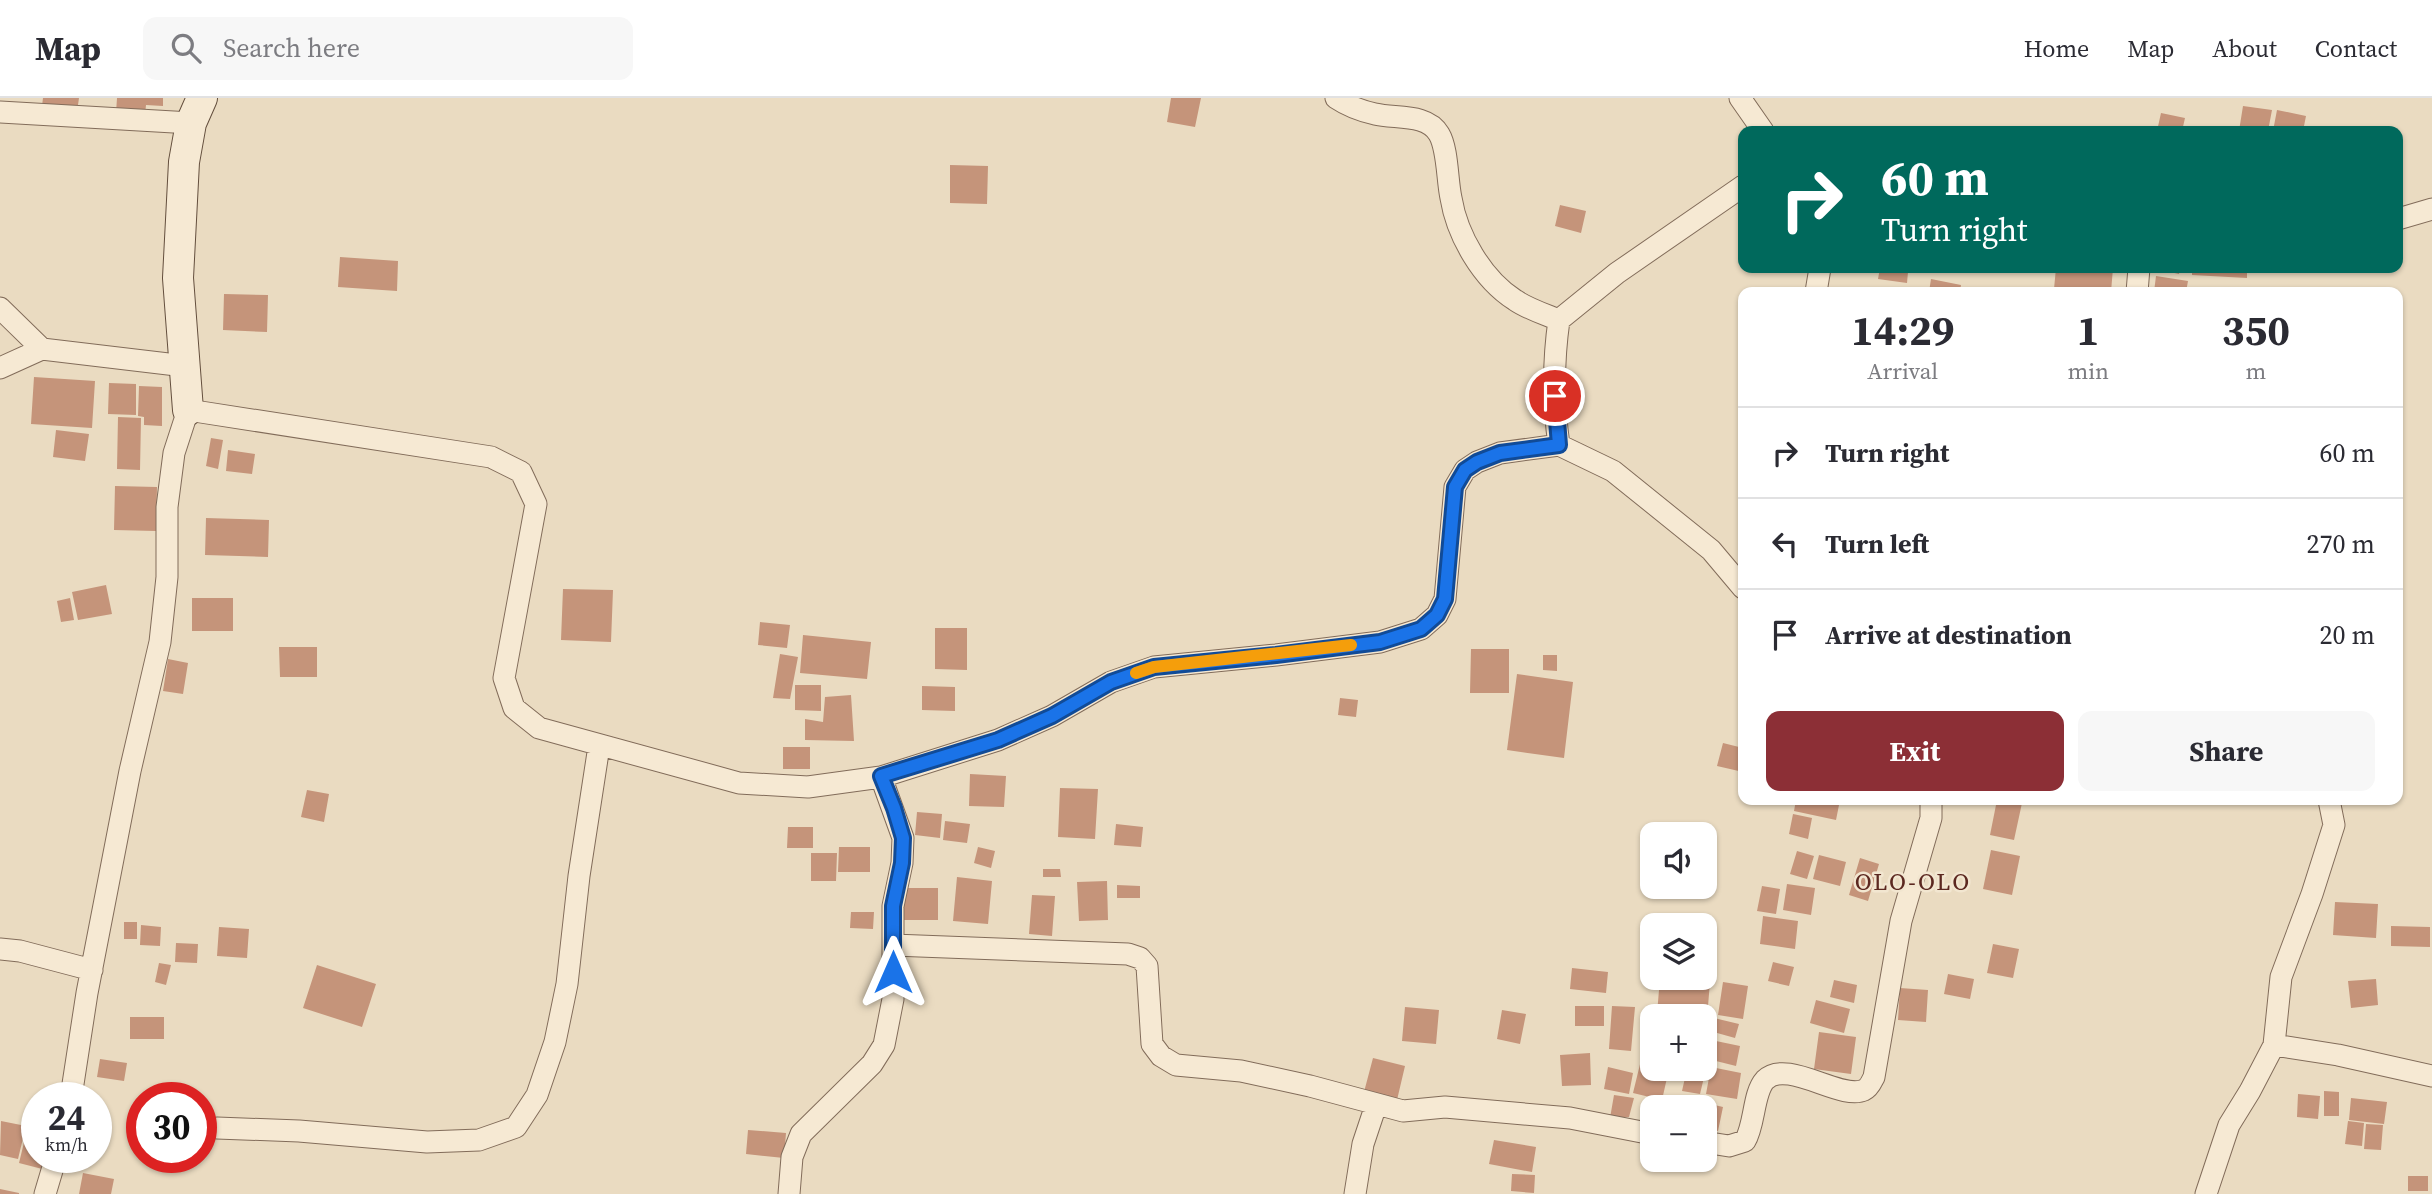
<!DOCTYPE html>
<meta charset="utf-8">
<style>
body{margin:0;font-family:"Source Serif 4",serif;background:#f7f7f7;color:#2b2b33;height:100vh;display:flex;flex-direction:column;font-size:26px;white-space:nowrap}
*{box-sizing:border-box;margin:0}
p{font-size:23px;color:#7c7c81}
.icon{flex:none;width:38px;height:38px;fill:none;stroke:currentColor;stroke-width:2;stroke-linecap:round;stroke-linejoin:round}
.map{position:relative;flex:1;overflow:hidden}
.details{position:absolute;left:1738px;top:189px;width:665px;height:518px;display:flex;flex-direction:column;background:#fff;border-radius:14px;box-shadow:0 2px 5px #0004}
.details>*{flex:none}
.top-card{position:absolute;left:1738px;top:28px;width:665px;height:147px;border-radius:14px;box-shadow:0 2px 5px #0004;background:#00695c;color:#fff;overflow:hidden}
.buttons{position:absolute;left:1640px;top:724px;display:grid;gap:14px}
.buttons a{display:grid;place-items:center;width:77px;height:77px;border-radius:14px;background:#fff;box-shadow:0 2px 5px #0004;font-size:35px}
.speed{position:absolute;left:21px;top:984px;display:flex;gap:14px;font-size:35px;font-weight:700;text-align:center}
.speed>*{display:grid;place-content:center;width:91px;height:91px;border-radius:50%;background:#fff;box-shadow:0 2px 5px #0004;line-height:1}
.speed small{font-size:18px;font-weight:400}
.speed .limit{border:10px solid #d22;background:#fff;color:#111}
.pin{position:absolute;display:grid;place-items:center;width:60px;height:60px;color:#fff;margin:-30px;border:4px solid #fff;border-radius:50%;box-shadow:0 2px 7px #0007}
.me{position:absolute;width:77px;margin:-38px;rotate:0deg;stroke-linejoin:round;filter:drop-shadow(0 0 5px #0008)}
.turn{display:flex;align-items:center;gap:24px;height:147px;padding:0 28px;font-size:32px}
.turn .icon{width:91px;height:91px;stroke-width:2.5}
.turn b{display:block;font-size:49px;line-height:60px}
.eta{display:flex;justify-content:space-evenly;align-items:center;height:119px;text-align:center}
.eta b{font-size:42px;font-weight:700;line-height:49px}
.button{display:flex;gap:14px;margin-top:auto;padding:14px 28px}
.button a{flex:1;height:80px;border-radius:14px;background:#8c2f36;color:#fff;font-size:28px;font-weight:700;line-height:80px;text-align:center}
.button a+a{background:#f7f7f7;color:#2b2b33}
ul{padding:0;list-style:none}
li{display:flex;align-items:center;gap:21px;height:91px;padding:0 28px;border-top:2px solid #e1e1e2}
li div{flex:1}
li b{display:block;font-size:26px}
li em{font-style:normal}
header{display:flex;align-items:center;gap:42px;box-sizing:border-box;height:98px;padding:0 35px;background:#fff;border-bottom:2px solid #e1e1e2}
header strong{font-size:33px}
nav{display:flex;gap:38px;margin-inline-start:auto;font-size:24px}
.search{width:490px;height:63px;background:#f7f7f7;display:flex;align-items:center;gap:18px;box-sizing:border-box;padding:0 24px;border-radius:14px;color:#7c7c81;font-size:26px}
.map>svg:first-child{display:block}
.building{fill:#c5947a}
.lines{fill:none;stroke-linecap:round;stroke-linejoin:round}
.street-casing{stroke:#826c5a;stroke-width:23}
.secondary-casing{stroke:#634e3d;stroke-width:32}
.street{stroke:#f6e9d3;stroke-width:21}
.secondary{stroke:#f6e9d3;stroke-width:30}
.route-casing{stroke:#114b97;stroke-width:18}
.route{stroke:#1a73e8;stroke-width:12}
.slow{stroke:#f59e0b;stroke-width:12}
.labels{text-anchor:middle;stroke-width:5;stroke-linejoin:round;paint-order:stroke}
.quarter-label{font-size:24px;letter-spacing:2px;fill:#5c2820;stroke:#f2e6d0}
</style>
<header>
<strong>Map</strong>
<div class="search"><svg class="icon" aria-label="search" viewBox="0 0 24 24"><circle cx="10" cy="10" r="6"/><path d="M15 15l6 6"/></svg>Search here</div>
<nav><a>Home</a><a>Map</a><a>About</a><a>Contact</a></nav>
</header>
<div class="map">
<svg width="2432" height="1096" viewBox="0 0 2432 1096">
<rect width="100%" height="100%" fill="#eadbc1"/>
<path class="building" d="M43,0H79L77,14L42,8Z
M117,0H163V8L146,7L145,17L116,15Z
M1171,0H1201L1195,29L1167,24Z
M2243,8L2272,12L2268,33H2239Z
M2277,12L2306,18L2303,33H2273Z
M2161,15L2185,20L2182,33H2157Z
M950,67L988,68L987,106L950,105Z
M1560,107L1586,113L1581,135L1555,128Z
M340,159L398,163L397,193L338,189Z
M1880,170L1908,174L1907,185L1878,181Z
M2056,170H2113L2111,194L2054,191Z
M2152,170H2180L2179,176Z
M2192,170H2247V180L2192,177Z
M2156,178L2188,183L2186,194H2154Z
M1931,181L1961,187L1960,194H1929Z
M224,196L268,197L267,234L223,232Z
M34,279L95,283L92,330L31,326Z
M109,285L136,286V317L108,316Z
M139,288L162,289V328L144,327V319L138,318Z
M118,319L141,320L140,372L117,371Z
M56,332L89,336L85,363L53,359Z
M211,340L223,342L218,371L206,368Z
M228,352L255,356L252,376L226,373Z
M115,388L157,389L156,433L114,432Z
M206,420L269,422L268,459L205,457Z
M106,487L112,516L78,522L72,494Z
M563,491L613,492L611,544L561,542Z
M70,500L74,522L61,524L57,503Z
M192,500H233V533H192Z
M760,524L790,527L787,550L758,547Z
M935,530H967V572L935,571Z
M803,537L871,544L867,581L800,575Z
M279,549H317V579H280Z
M1471,551H1509V595H1470Z
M780,556L798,559L790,601L773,600Z
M1543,557H1557V573L1543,572Z
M168,561L188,565L183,596L163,593Z
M1517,576L1573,584L1564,660L1507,652Z
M795,587H821V613L795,612Z
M922,588L955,589V613L922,612Z
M851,597L854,643L805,642V621L823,624L825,599Z
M1340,600L1358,602L1356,619L1338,617Z
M1723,645L1743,650V674L1717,668Z
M783,649H810V671H783Z
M970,676L1006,678L1004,709L969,708Z
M1060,690L1098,691L1095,741L1058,739Z
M307,692L329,696L324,724L301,719Z
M1796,702H1840L1836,722L1794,713Z
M1997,702L2022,705L2014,742L1990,737Z
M917,714L942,716L940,740L915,737Z
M1793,716L1812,720L1808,741L1789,736Z
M945,723L970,726L967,745L943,742Z
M1116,726L1143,729L1141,749L1114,747Z
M788,729H813V750H787Z
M839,749H870V774H838Z
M978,749L995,753L991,770L974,765Z
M1991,752L2020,758L2012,797L1983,791Z
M1797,753L1814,758L1807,781L1790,776Z
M811,755H837L836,783H811Z
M1819,757L1846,764L1840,788L1813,781Z
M1860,760L1879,766L1868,803L1849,797Z
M1043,771H1060L1061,779H1043Z
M957,779L992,783L988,826L953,823Z
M1107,783L1108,822L1079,823L1077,784Z
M1787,786L1815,790L1811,817L1783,812Z
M1117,787L1140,788V800H1117Z
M1762,788L1780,791L1776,816L1757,813Z
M903,790H938V822H903Z
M1032,797L1055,798L1052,838L1029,836Z
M2335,804L2378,806L2376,840L2333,837Z
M851,814H874L873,831L850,830Z
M1763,818L1798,823L1795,851L1760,846Z
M124,824H137V841H124Z
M141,827L161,829L160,848L140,847Z
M2391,828L2430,829V849L2391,848Z
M219,829L249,831L247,860L217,858Z
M176,845L198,846L197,865L175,864Z
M1993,846L2019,851L2013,880L1987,875Z
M1773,864L1794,869L1789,888L1768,883Z
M159,865L171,867L166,887L155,884Z
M317,867L376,886L362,929L303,910Z
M1572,870L1608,874L1606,895L1570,891Z
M1704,872H1711L1707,920L1657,916L1660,880H1704Z
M1948,876L1974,881L1970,901L1944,896Z
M2376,881L2378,907L2351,910L2348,883Z
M1834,882L1857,887L1854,905L1830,899Z
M1723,884L1748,888L1743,921L1718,917Z
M1900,890L1928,892L1926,924L1898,922Z
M1816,902L1850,911L1844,935L1810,925Z
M1575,908H1604V928H1575Z
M1612,908L1635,909L1631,953L1609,951Z
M1405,909L1439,912L1436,946L1402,943Z
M1502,912L1526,916L1520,946L1497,941Z
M130,919H164V941H130Z
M1714,920L1739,926L1735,940L1710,933Z
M1819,934L1856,939L1851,976L1814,971Z
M1716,943L1740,948L1736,968L1712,962Z
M1590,955L1591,987L1562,988L1560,957Z
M1642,958L1652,960V971H1669L1662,1002L1633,995Z
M1373,960L1405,968L1397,1002L1364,994Z
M100,961L127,965L124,983L97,979Z
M1608,969L1633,975L1629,996L1604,991Z
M1711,969L1741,975L1737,1001L1706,996Z
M1687,971H1706L1700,996L1682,993Z
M2324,993L2339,994V1018H2324Z
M2298,996L2320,998L2318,1021L2297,1019Z
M1614,997L1634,1000L1629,1019L1610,1020Z
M1685,1000L1723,1009L1718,1033L1704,1030V1010H1682Z
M2351,1000L2387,1004L2384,1026L2349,1022Z
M134,1012H142V1024H134Z
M1,1023L26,1028L18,1061L0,1057Z
M2348,1023L2364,1025L2362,1048L2345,1046Z
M29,1024L37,1026V1059H54L50,1073L19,1065Z
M2366,1026L2383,1027L2381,1052L2364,1051Z
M748,1032L786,1035L784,1060L746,1056Z
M1494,1042L1536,1049L1532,1074L1489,1066Z
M83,1075L114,1081L111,1096H79Z
M1512,1076L1535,1077L1534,1095L1511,1093Z
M2408,1078H2428V1093H2408Z
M0,1091L19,1095V1096H0Z"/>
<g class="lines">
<defs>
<path id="street" d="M1336,0C1348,8 1361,13 1375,16C1395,21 1427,15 1439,36C1448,51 1447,82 1451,100C1457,137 1482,181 1515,202C1528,211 1544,216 1559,222
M1740,0L1763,33
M0,14L191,25
M2398,121L2432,111
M1816,194L1820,170
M2137,194L2139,170
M0,210L42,251L185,268
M0,270L42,251
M1559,347L1613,373L1711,452L1743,490
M893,847L1128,856L1140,860L1147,868L1152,946L1161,958L1176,967L1241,973L1310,988L1403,1013L1445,1009L1570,1020L1652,1036
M0,851L20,853L92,872
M2274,947L2338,957L2432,978
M71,999L87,895L130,673L160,544L167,479V409L174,355L188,312L491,359L521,374L536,406L504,580L514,610L539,630L739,685L808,689L881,679L998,642L1052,618L1111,584L1154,569L1276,557L1380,544L1421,531L1437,517L1445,501L1455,389L1465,372L1477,364L1500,355L1559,347C1553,305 1553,264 1559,222L1617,175L1743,88
M217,1030L299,1033L427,1044L479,1042L516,1029L537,997L555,944L567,886L579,778L599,648
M1704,1044L1729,1048L1745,1043C1755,1027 1753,995 1765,982C1787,960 1841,1003 1864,992C1869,990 1872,983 1874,979L1901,823L1931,720V702
M45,1096L56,1059
M789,1096L792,1059L801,1036L872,966L884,947L893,901V808L902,765L903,740L881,679
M1355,1096L1363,1046L1376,1007
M2206,1096L2229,1027L2250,993L2274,947L2281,879L2312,796L2334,727L2329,702"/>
<path id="secondary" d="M188,312L178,180L184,64L191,25L202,0"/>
</defs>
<use href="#street" class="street-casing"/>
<use href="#secondary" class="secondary-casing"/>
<use href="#street" class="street"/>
<use href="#secondary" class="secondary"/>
</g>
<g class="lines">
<defs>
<path id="route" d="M893,874V808L902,765L903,740L894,710L881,678L998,642L1052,618L1111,584L1154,569L1276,557L1380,544L1421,531L1437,517L1445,501L1455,389L1465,372L1477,364L1500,355L1559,347L1555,298"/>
</defs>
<use href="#route" class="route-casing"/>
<use href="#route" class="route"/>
<path class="slow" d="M1136,575L1154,569L1351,547"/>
</g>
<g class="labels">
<g class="quarter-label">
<text x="1913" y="792">OLO-OLO</text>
</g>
</g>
</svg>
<div class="buttons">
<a><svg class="icon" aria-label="sound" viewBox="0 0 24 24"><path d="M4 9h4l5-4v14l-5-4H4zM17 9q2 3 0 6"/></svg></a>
<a><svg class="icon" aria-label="layers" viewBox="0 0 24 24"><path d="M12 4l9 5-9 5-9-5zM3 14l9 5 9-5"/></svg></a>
<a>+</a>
<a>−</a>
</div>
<div class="speed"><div>24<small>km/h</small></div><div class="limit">30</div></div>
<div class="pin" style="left:1555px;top:298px;background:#d93025"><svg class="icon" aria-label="arrive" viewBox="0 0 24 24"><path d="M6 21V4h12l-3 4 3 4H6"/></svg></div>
<svg class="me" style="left:893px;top:874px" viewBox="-20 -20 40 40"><path d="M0-17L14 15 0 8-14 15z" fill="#1a73e8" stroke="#fff" stroke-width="4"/></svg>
<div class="top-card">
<div class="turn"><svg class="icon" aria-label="right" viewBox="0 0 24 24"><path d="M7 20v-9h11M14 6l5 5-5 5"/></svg><div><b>60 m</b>Turn right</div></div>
</div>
<section class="details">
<div class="eta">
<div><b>14:29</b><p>Arrival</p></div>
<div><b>1</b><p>min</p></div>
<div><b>350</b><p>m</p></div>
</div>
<ul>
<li><svg class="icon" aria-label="right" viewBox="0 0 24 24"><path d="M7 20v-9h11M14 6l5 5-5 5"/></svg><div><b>Turn right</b></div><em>60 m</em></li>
<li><svg class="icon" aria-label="left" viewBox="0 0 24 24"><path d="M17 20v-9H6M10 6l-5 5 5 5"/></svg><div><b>Turn left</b></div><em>270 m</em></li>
<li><svg class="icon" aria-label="arrive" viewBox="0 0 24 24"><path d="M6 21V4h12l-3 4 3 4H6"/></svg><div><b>Arrive at destination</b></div><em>20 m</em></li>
</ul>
<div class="button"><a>Exit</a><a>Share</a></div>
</section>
</div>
